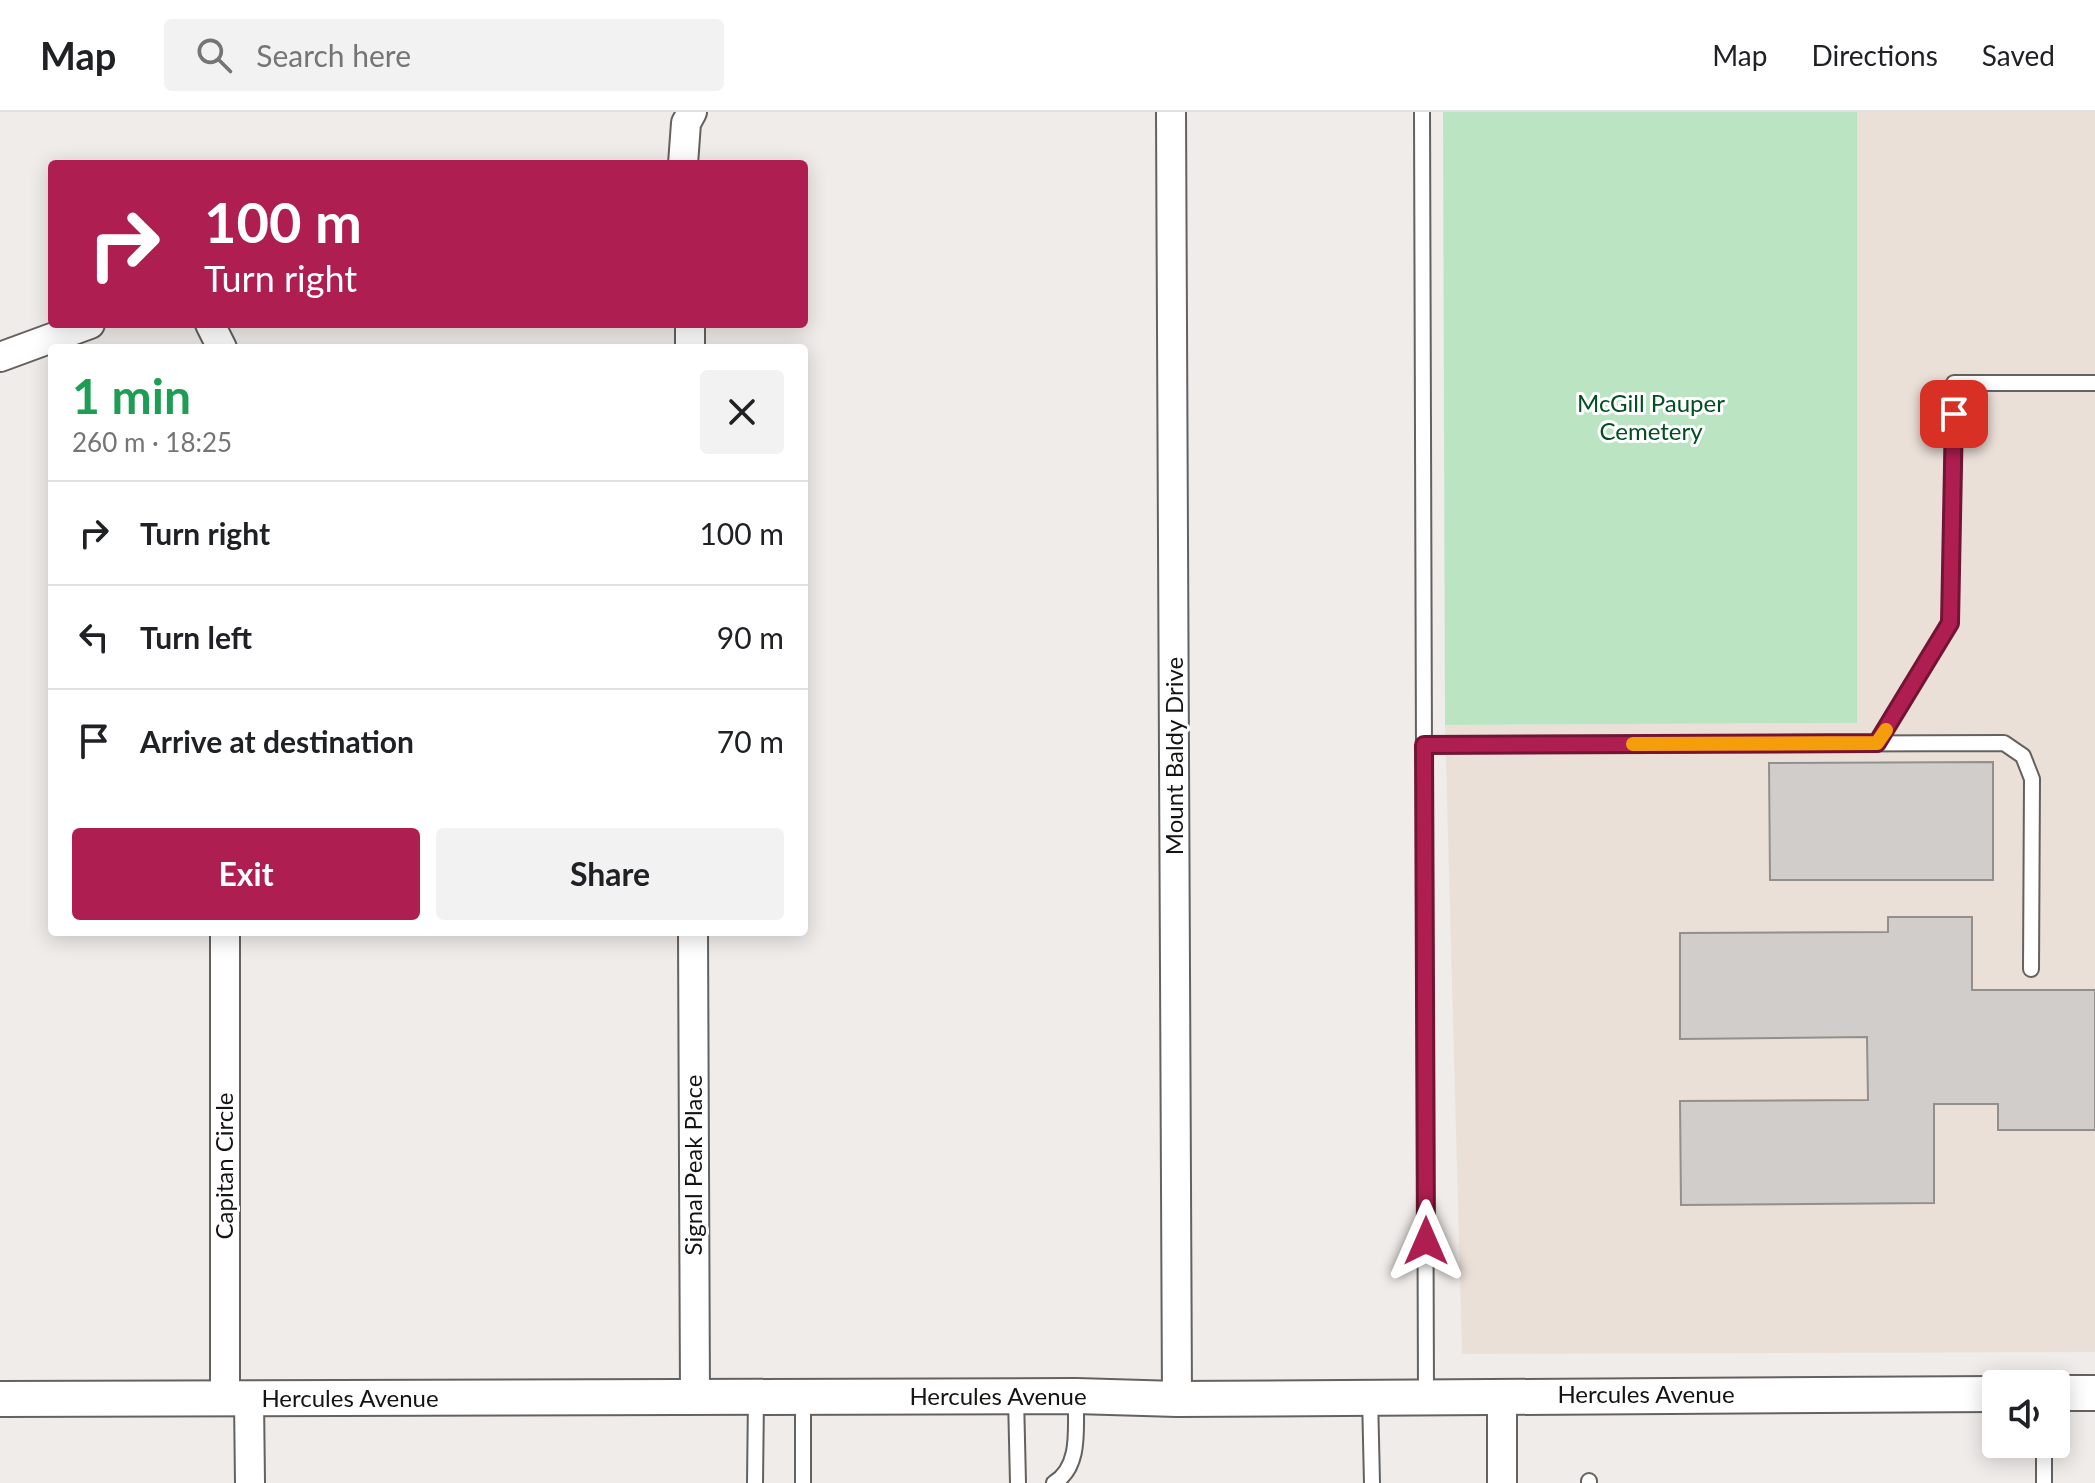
<!DOCTYPE html>
<meta charset="utf-8">
<style>
body{margin:0;font-family:Lato,sans-serif;background:#f2f2f2;color:#202124;height:100vh;display:flex;flex-direction:column;font-size:30px;white-space:nowrap}
*{box-sizing:border-box;margin:0}
p{font-size:26px;color:#757577}
.icon{flex:none;width:44px;height:44px;fill:none;stroke:currentColor;stroke-width:2;stroke-linecap:round;stroke-linejoin:round}
.map{position:relative;flex:1;overflow:hidden}
.sheet{position:absolute;left:48px;top:232px;width:760px;height:592px;display:flex;flex-direction:column;background:#fff;border-radius:8px;box-shadow:0 4px 20px #0003}
.sheet>*{flex:none}
.banner{position:absolute;left:48px;top:48px;width:760px;height:168px;border-radius:8px;box-shadow:0 4px 20px #0003;background:#af1e50;color:#fff;overflow:hidden}
.tools{position:absolute;left:1982px;top:1258px;display:grid;gap:16px}
.tools a{display:grid;place-items:center;width:88px;height:88px;border-radius:8px;background:#fff;box-shadow:0 4px 20px #0003;font-size:40px}
.pin{position:absolute;display:grid;place-items:center;width:68px;height:68px;color:#fff;margin:-34px;border-radius:16px;box-shadow:0 4px 12px #0006}
.me{position:absolute;width:88px;margin:-44px;rotate:0deg;stroke-linejoin:round;filter:drop-shadow(0 0 6px #0008)}
.turn{display:flex;align-items:center;gap:28px;height:168px;padding:0 24px;font-size:36px}
.turn .icon{width:104px;height:104px;stroke-width:2.5}
.turn b{display:block;font-size:56px;line-height:68px}
.round{display:grid;place-items:center;flex:none;width:84px;height:84px;border-radius:8px;background:#f2f2f2}
.overview{display:flex;align-items:center;justify-content:space-between;height:136px;padding:0 24px}
h1{font-size:48px;font-weight:700;line-height:60px;color:#1e9e55}
.primary-button{display:flex;gap:16px;margin-top:auto;padding:16px 24px}
.primary-button a{flex:1;height:92px;border-radius:8px;background:#af1e50;color:#fff;font-size:32px;font-weight:700;line-height:92px;text-align:center}
.primary-button a+a{background:#f2f2f2;color:#202124}
ul{padding:0;list-style:none}
li{display:flex;align-items:center;gap:24px;height:104px;padding:0 24px;border-top:2px solid #e0e0e0}
li div{flex:1}
li b{display:block;font-size:30px}
li em{font-style:normal}
header{display:flex;align-items:center;gap:48px;box-sizing:border-box;height:112px;padding:0 40px;background:#fff;border-bottom:2px solid #e0e0e0}
header strong{font-size:38px}
nav{display:flex;gap:44px;margin-inline-start:auto;font-size:28px}
.search{width:560px;height:72px;background:#f2f2f2;display:flex;align-items:center;gap:20px;box-sizing:border-box;padding:0 28px;border-radius:8px;color:#757577;font-size:30px}
.map>svg:first-child{display:block}
.built{fill:#ebe0d8}
.green{fill:#bbe5c2}
.building{fill:#d1cdca;stroke:#928f8c;stroke-width:2}
.lines{fill:none;stroke-linecap:round;stroke-linejoin:round}
.service-casing{stroke:#65615f;stroke-width:18}
.minor-casing{stroke:#65615f;stroke-width:32}
.tertiary-casing{stroke:#65615f;stroke-width:38}
.service{stroke:#fff;stroke-width:14}
.minor{stroke:#fff;stroke-width:28}
.tertiary{stroke:#fff;stroke-width:34}
.route-casing{stroke:#721434;stroke-width:20}
.route{stroke:#af1e50;stroke-width:14}
.slow{stroke:#f59e0b;stroke-width:14}
.labels{text-anchor:middle;stroke-width:6;stroke-linejoin:round;paint-order:stroke}
.park-label{font-size:24px;fill:#014f21;stroke:#fff}
.street-label{font-size:24px;fill:#151413;stroke:#fff}
</style>
<header>
<strong>Map</strong>
<div class="search"><svg class="icon" aria-label="search" viewBox="0 0 24 24"><circle cx="10" cy="10" r="6"/><path d="M15 15l6 6"/></svg>Search here</div>
<nav><a>Map</a><a>Directions</a><a>Saved</a></nav>
</header>
<div class="map">
<svg width="2095" height="1371" viewBox="0 0 2095 1371">
<rect width="100%" height="100%" fill="#f0ece9"/>
<path class="built" d="M1857,0H2095V1240L1462,1242L1445,613L1857,611Z"/>
<path class="green" d="M1443,0H1857V611L1445,613Z"/>
<path class="building" d="M1993,650V768H1770L1769,651Z
M1888,805H1972V878H2095V1018H1998V992H1934V1091L1681,1093L1680,989L1868,988L1867,925L1680,927V821L1888,820Z"/>
<g class="lines">
<defs>
<path id="service" d="M1422,0L1426,1284
M1877,631L1950,511L1954,271H2095
M1424,633L2004,631L2023,644L2032,667L2031,857
M1370,1284L1372,1371
M803,1285V1371
M1016,1285L1018,1371
M1589,1369V1371
M755,1371L756,1285
M1054,1371C1082,1354 1075,1314 1076,1284
M2044,1371V1332"/>
<path id="minor" d="M1171,0L1177,1287
M683,52L686,11L692,0
M210,212L222,236
M690,212V236
M0,245L90,212
M225,820V1287
M693,820L695,1285
M249,1288L250,1371
M1502,1371V1283"/>
<path id="tertiary" d="M2056,1281H2095
M0,1287L1076,1284L1177,1287L1996,1282"/>
</defs>
<use href="#service" class="service-casing"/>
<use href="#minor" class="minor-casing"/>
<use href="#tertiary" class="tertiary-casing"/>
<use href="#service" class="service"/>
<use href="#minor" class="minor"/>
<use href="#tertiary" class="tertiary"/>
</g>
<g class="lines">
<defs>
<path id="route" d="M1426,1129L1424,633L1877,631L1950,511L1954,302"/>
</defs>
<use href="#route" class="route-casing"/>
<use href="#route" class="route"/>
<path class="slow" d="M1633,632L1877,631L1886,618"/>
</g>
<g class="labels">
<g class="park-label">
<text x="1651" y="300">McGill Pauper<tspan x="1651" dy="28">Cemetery</tspan></text>
</g>
<g class="street-label">
<text transform="translate(1175 644) rotate(-90)" y="8">Mount Baldy Drive</text>
<text transform="translate(694 1053) rotate(-90)" y="8">Signal Peak Place</text>
<text transform="translate(225 1054) rotate(-90)" y="8">Capitan Circle</text>
<text x="1646" y="1291">Hercules Avenue</text>
<text x="998" y="1293">Hercules Avenue</text>
<text x="350" y="1295">Hercules Avenue</text>
</g>
</g>
</svg>
<div class="tools">
<a><svg class="icon" aria-label="sound" viewBox="0 0 24 24"><path d="M4 9h4l5-4v14l-5-4H4zM17 9q2 3 0 6"/></svg></a>
</div>
<div class="pin" style="left:1954px;top:302px;background:#d93025"><svg class="icon" aria-label="arrive" viewBox="0 0 24 24"><path d="M6 21V4h12l-3 4 3 4H6"/></svg></div>
<svg class="me" style="left:1426px;top:1129px" viewBox="-20 -20 40 40"><path d="M0-17L14 15 0 8-14 15z" fill="#af1e50" stroke="#fff" stroke-width="4"/></svg>
<div class="banner">
<div class="turn"><svg class="icon" aria-label="right" viewBox="0 0 24 24"><path d="M7 20v-9h11M14 6l5 5-5 5"/></svg><div><b>100 m</b>Turn right</div></div>
</div>
<section class="sheet">
<div class="overview"><div><h1>1 min</h1><p>260 m · 18:25</p></div><a class="round"><svg class="icon" aria-label="close" viewBox="0 0 24 24"><path d="M6 6l12 12M18 6L6 18"/></svg></a></div>
<ul>
<li><svg class="icon" aria-label="right" viewBox="0 0 24 24"><path d="M7 20v-9h11M14 6l5 5-5 5"/></svg><div><b>Turn right</b></div><em>100 m</em></li>
<li><svg class="icon" aria-label="left" viewBox="0 0 24 24"><path d="M17 20v-9H6M10 6l-5 5 5 5"/></svg><div><b>Turn left</b></div><em>90 m</em></li>
<li><svg class="icon" aria-label="arrive" viewBox="0 0 24 24"><path d="M6 21V4h12l-3 4 3 4H6"/></svg><div><b>Arrive at destination</b></div><em>70 m</em></li>
</ul>
<div class="primary-button"><a>Exit</a><a>Share</a></div>
</section>
</div>
